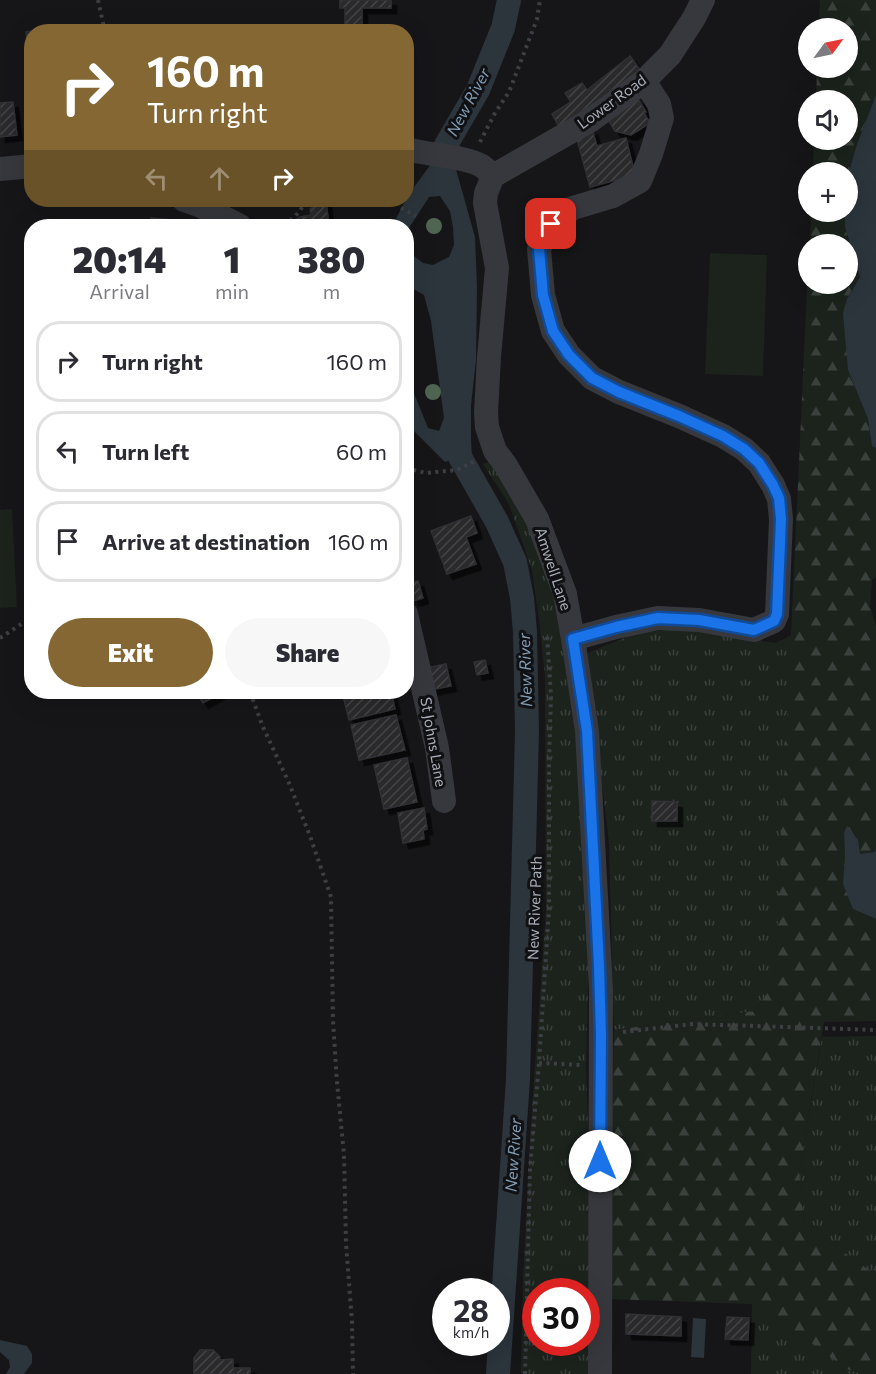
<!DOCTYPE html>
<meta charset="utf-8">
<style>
body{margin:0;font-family:Commissioner,sans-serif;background:#f7f7f7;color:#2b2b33;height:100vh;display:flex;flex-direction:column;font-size:22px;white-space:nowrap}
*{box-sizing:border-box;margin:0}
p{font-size:20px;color:#7c7c81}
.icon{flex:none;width:33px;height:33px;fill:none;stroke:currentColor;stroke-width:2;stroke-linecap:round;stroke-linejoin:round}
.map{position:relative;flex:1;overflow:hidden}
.drawer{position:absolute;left:24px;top:219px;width:390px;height:480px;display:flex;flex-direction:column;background:#fff;border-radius:24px;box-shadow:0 6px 24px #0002}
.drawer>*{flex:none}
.top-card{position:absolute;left:24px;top:24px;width:390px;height:183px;border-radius:24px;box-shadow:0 6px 24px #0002;background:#856733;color:#fff;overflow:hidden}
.needle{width:39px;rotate:57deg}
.fabs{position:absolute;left:798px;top:18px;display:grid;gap:12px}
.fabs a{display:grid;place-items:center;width:60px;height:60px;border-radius:50%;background:#fff;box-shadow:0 6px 24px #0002;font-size:30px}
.speed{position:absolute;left:432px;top:1278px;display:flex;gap:12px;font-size:30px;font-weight:700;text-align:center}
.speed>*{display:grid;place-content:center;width:78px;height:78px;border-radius:50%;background:#fff;box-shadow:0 6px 24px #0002;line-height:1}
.speed small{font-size:15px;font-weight:400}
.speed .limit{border:9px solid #d22;background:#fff;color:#111}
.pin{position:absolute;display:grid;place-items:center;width:51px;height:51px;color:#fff;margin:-26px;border-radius:12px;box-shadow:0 3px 9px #0006}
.me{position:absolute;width:66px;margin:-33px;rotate:0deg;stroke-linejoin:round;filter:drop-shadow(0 0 4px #0008)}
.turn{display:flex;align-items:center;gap:21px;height:126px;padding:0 24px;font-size:27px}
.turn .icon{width:78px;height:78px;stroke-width:2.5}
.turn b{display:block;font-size:42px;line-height:51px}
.lanes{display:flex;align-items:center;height:57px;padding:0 24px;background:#0003;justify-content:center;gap:30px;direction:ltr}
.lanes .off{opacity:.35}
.eta{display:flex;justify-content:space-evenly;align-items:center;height:102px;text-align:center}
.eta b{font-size:36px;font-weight:800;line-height:42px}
.primary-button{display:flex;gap:12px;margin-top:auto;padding:12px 24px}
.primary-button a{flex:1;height:69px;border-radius:36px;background:#856733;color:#fff;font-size:24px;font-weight:800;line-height:69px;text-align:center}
.primary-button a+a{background:#f7f7f7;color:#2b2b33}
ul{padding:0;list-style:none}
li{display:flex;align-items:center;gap:18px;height:81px;margin:0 12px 9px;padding:0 12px;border:3px solid #e1e1e2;border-radius:24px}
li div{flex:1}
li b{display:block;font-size:22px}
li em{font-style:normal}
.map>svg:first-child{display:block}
.grass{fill:url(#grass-tufts);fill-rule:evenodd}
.forest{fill:url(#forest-firs)}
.garden{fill:#1c231d}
.water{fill:#2c353c;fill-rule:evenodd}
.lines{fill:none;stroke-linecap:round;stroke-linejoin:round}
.canal{stroke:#2c353c;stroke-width:24}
.building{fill:url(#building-hatch);stroke:#303034;stroke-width:1.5;filter:url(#shadow)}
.path{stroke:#3d3f44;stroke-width:4;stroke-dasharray:3 4.5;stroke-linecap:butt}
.minor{stroke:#37383d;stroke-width:24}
.tree{fill:#506452}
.route-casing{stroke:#114b97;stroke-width:15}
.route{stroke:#1a73e8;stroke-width:10}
.labels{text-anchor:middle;stroke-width:6;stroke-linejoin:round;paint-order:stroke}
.street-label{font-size:15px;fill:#a8adb8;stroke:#111113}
.water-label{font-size:16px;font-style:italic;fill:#7f9bb3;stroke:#111113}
</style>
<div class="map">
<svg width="876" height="1374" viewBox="0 0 876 1374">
<defs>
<pattern id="grass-tufts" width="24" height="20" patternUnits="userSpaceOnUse" patternTransform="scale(1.5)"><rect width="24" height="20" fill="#1c231d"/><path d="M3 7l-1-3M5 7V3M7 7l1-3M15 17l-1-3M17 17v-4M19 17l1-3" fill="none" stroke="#3a403c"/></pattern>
<pattern id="forest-firs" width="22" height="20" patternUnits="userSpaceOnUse" patternTransform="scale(1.5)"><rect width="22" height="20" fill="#1c231d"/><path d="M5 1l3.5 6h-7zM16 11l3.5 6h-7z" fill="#3a403c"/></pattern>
<pattern id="building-hatch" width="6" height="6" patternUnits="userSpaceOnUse" patternTransform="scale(1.5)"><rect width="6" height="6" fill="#29292c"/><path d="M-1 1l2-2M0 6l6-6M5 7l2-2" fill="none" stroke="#454548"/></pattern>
<filter id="shadow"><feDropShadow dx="5.5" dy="5.5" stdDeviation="0" flood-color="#0009"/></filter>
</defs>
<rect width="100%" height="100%" fill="#161618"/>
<path class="grass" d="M493,460L533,527L558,600L573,688L589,948L586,1065L592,1254L591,1374H521L523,1280L531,1123L546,910L545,676L539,619L532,570L509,504L483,464ZM536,1292H586V1342H536Z
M676,628L776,643L792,635L775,982L755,1011L614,1030L609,843L587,653L632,635Z
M876,1036V1272L869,1270L804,1224L799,1173L822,1037Z
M752,1304L775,1316L846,1369L863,1374H751Z"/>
<path class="forest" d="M820,0H876V95L857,144L848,175V172H813L814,140H848V100H816L817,68H848V28H819Z
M811,212H845V227L860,277L847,299L848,370L868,419L872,446L876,448V577L872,580L870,606L876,626V852L860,854L844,833L845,858L853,909L876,919V1021L824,1022L799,1173L804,1224L869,1270L876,1272V1374H863L846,1369L775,1316L752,1304L609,1299L614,1030L755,1011L775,982L808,267V284H848V244H810Z"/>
<path class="garden" d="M710,253L767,255L763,376L705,374Z
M12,509L17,607L0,608V510Z"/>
<path class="water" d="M876,95V448L872,446L868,419L848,370L843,313L847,299L860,277L845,227V212H848V175L857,144Z
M448,141L475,237L477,287L476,360L471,405V449L460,457L445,462L414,431L407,419V376L428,428L439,431L444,418L431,321L424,295L408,286L407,287L406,226H392L409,194ZM440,196L450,211L453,227L454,245L449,257L433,265L423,263L410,253L407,238L409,228L429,197Z
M847,826L858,840L860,854L875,852L876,848V919L853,909L843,884L845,858L844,833Z
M693,1318L706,1319L704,1358L691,1357Z
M0,1340L27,1346L32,1354V1363L24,1374H6L10,1367L9,1360L0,1352Z"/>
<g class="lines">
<path class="canal" d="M443,172L442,168L446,145L478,90L503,28L509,0
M458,425L460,457L497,522L515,562L522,598L525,632L527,731L518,1079L498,1374"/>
</g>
<path class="building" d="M340,0H391V8H362V29H345V8H340Z
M54,28V32H32V53L28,54L26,32Z
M630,56L641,71L559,127L552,114L571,102L565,93L582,83L587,90Z
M638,99L646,112L644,113L650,123L631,135L615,131L607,118Z
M13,102L17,135L0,137V103Z
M592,129L597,146L626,138L635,175L590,187L577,139Z
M326,200L329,226H293L292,222L300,217L311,215L310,209Z
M151,218L196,222L195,226H150Z
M471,516L477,533L466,537L476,564L447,574L431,531Z
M418,581L423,598L413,601L408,583Z
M485,660L488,673L477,675L474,662Z
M446,664L451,686L430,690L426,668Z
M196,692H218L219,694L203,703Z
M342,692H391L395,709L349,720Z
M396,715L405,750L359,760L351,725Z
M407,758L417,802L384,809L374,765Z
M652,801L677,802V821H652Z
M424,808L427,829L423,830L424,839L403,843L398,813Z
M626,1314L681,1317V1336L626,1334Z
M727,1317L749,1318L748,1340L725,1339Z
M200,1350H213L220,1357V1360L233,1359V1368H250V1374H194V1358Z"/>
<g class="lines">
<path class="path" d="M98,0L105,32
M480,142L495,113L509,92L537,19L540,0
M401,208L416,216
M285,226C289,222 292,219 296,215C302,210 302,204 309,200
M406,380H408
M406,468L426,473L457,470L475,461
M0,638L32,617
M250,692L263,727L289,783L310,836L331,897L333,1021L337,1082L344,1155L346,1243L352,1322L353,1374
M623,1032L693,1024L876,1030
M539,1063L581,1065
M525,1374L530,1169L539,1063L549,909V763L551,696L547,635"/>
<path class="minor" d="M406,149C428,155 465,156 482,166C486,169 490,173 493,176
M0,169L32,166
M493,176L486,193L485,203L497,268L489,357L486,413L487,427L495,451L505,464L537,519L565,594L573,639L587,731L601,989L600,1374
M493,176L591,120L644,81L670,55L694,18L703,0
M184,200L201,206L240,226
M406,614L437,748L444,801
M573,639L616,627L658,618L699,620L754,630L774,621L777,614L781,519L779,499L773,485L759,463L744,449L723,436L679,416L619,392L592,378L569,355L553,331L543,295L539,249L551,224L573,208L613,196L640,181L651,154L662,118L659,104L644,81"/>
</g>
<g class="tree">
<circle cx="434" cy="226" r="8"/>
<circle cx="433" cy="392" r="8"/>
</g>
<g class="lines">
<defs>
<path id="route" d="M551,224L539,249L543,295L553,331L569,355L592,378L619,392L679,416L723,436L744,449L759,463L773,485L779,498L781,519L777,614L774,621L754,630L699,620L658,618L616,627L573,639L587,731L599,966L601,1035L600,1161"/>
</defs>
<use href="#route" class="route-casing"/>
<use href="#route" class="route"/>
</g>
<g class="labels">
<g class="street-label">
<text transform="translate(612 102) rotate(-36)" y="5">Lower Road</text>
<text transform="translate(553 569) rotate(72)" y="5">Amwell Lane</text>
<text transform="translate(433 742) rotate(80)" y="5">St Johns Lane</text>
<text transform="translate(535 908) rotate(-88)" y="5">New River Path</text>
</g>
<g class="water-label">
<text transform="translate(468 102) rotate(-62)" y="6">New River</text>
<text transform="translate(525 670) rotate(-92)" y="6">New River</text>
<text transform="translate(513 1155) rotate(-86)" y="6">New River</text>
</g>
</g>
</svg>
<div class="fabs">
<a><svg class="needle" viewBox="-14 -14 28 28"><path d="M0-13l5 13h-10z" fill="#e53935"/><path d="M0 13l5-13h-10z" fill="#7c7c81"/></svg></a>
<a><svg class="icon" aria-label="sound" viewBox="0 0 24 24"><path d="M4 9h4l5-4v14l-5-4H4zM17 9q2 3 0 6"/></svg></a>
<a>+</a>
<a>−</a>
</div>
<div class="speed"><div>28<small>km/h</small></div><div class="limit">30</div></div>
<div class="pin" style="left:551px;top:224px;background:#d93025"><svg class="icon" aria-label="arrive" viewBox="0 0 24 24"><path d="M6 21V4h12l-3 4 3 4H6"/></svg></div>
<svg class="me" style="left:600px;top:1161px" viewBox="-20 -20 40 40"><circle r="19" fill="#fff"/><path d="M0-13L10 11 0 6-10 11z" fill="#1a73e8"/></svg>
<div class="top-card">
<div class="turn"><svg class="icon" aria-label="right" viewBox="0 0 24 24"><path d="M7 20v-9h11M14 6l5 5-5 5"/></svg><div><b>160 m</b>Turn right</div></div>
<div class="lanes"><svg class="icon off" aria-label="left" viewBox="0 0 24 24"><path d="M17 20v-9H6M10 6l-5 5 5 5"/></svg><svg class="icon off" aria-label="ahead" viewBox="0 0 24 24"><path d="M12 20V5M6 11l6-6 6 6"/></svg><svg class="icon" aria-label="right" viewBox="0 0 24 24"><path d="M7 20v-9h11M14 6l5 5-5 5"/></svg></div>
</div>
<section class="drawer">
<div class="eta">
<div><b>20:14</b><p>Arrival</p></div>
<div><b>1</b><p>min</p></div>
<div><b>380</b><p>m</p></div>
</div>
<ul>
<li><svg class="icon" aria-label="right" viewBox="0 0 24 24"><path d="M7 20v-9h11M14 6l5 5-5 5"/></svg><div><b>Turn right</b></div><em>160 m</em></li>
<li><svg class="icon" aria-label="left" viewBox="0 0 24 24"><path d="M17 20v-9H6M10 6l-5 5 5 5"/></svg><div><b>Turn left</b></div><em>60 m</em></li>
<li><svg class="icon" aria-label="arrive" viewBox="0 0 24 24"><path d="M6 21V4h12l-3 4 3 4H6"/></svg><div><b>Arrive at destination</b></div><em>160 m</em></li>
</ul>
<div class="primary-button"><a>Exit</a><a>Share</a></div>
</section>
</div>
